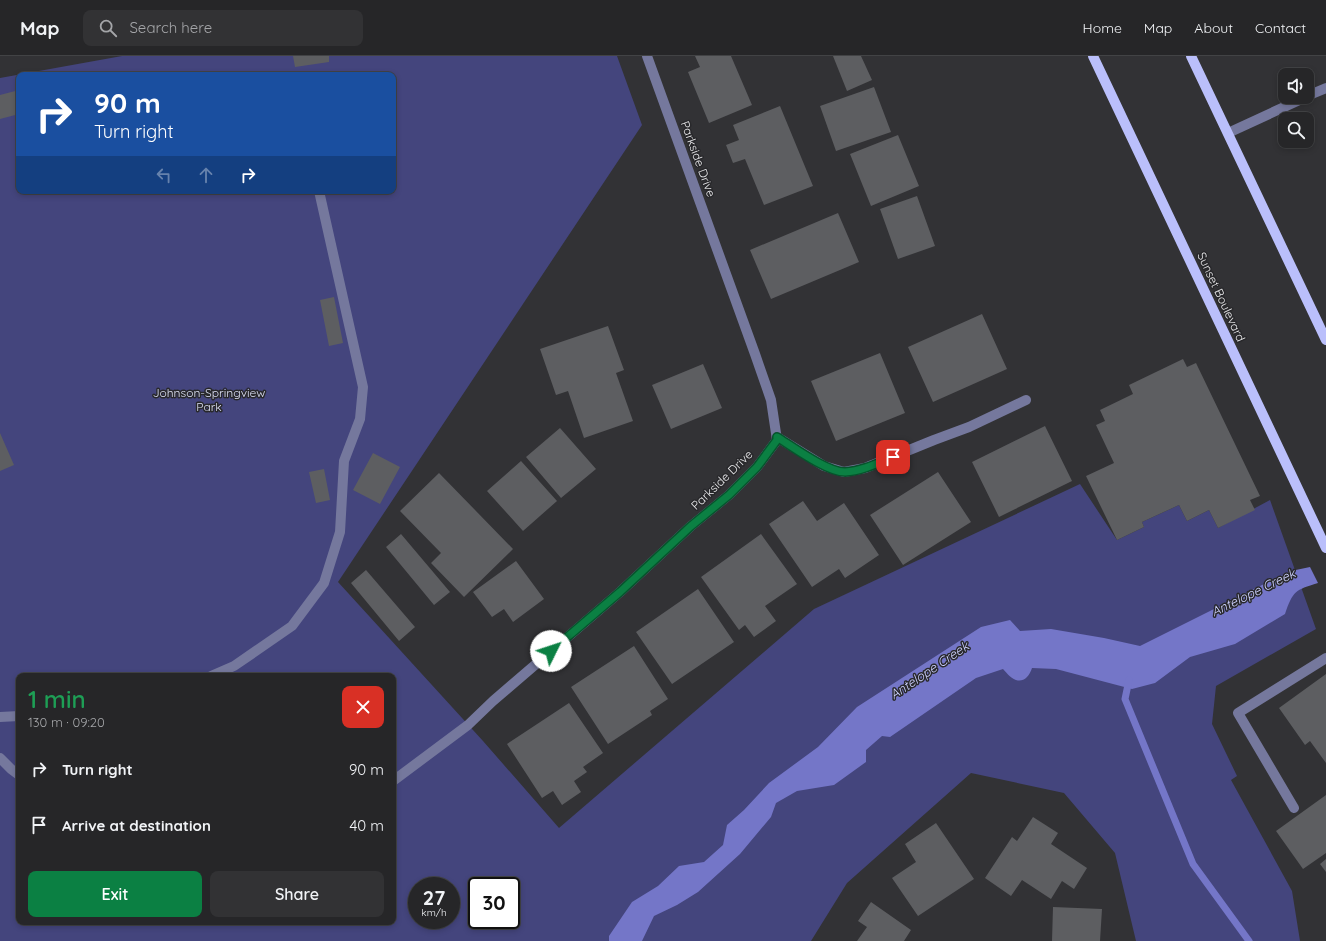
<!DOCTYPE html>
<meta charset="utf-8">
<style>
body{margin:0;font-family:Quicksand,sans-serif;background:#323234;color:#f1f3f6;height:100vh;display:flex;flex-direction:column;font-size:15px;white-space:nowrap}
*{box-sizing:border-box;margin:0}
p{font-size:13px;color:#a4a5a8}
.icon{flex:none;width:22px;height:22px;fill:none;stroke:currentColor;stroke-width:2;stroke-linecap:round;stroke-linejoin:round}
.map{position:relative;flex:1;overflow:hidden}
.panel{position:absolute;left:16px;top:617px;width:380px;height:252px;display:flex;flex-direction:column;background:#262628;border-radius:8px;box-shadow:0 2px 6px #0003,0 0 0 1px #424345}
.panel>*{flex:none}
.top-card{position:absolute;left:16px;top:16px;width:380px;height:122px;border-radius:8px;box-shadow:0 2px 6px #0003,0 0 0 1px #424345;background:#1a4fa0;color:#fff;overflow:hidden}
.buttons{position:absolute;left:1278px;top:12px;display:grid;gap:8px}
.buttons a{display:grid;place-items:center;width:36px;height:36px;border-radius:8px;background:#262628;box-shadow:0 2px 6px #0003,0 0 0 1px #424345;font-size:20px}
.speed{position:absolute;left:408px;top:821px;display:flex;gap:8px;font-size:20px;font-weight:700;text-align:center}
.speed>*{display:grid;place-content:center;width:52px;height:52px;border-radius:50%;background:#262628;box-shadow:0 2px 6px #0003,0 0 0 1px #424345;line-height:1}
.speed small{font-size:10px;font-weight:400}
.speed .limit{border:2px solid #111;border-radius:6px;background:#fff;color:#111}
.pin{position:absolute;display:grid;place-items:center;width:34px;height:34px;color:#fff;margin:-17px;border-radius:8px;box-shadow:0 2px 6px #0006}
.me{position:absolute;width:44px;margin:-22px;rotate:49deg;stroke-linejoin:round;filter:drop-shadow(0 0 3px #0008)}
.turn{display:flex;align-items:center;gap:14px;height:84px;padding:0 12px;font-size:18px}
.turn .icon{width:52px;height:52px;stroke-width:2.5}
.turn b{display:block;font-size:28px;line-height:34px}
.lanes{display:flex;align-items:center;height:38px;padding:0 12px;background:#0003;justify-content:center;gap:20px;direction:ltr}
.lanes .off{opacity:.35}
.round{display:grid;place-items:center;flex:none;width:42px;height:42px;border-radius:8px;background:#323234}
.head{display:flex;align-items:center;justify-content:space-between;height:68px;padding:0 12px}
h1{font-size:24px;font-weight:600;line-height:30px;color:#1e9e55}
.button{display:flex;gap:8px;margin-top:auto;padding:8px 12px}
.button a{flex:1;height:46px;border-radius:8px;background:#0b8043;color:#fff;font-size:16px;font-weight:600;line-height:46px;text-align:center}
.button a+a{background:#323234;color:#f1f3f6}
ul{padding:0;list-style:none}
li{display:flex;align-items:center;gap:12px;height:56px;padding:0 12px}
li div{flex:1}
li b{display:block;font-size:15px}
li em{font-style:normal}
header{display:flex;align-items:center;gap:24px;box-sizing:border-box;height:56px;padding:0 20px;background:#262628;border-bottom:1px solid #424345}
header strong{font-size:19px}
nav{display:flex;gap:22px;margin-inline-start:auto;font-size:14px}
.search{width:280px;height:36px;background:#323234;display:flex;align-items:center;gap:10px;box-sizing:border-box;padding:0 14px;border-radius:8px;color:#a4a5a8;font-size:15px}
.map>svg:first-child{display:block}
.green{fill:#44457d;fill-rule:evenodd}
.water{fill:#7476c8}
.lines{fill:none;stroke-linecap:round;stroke-linejoin:round}
.stream{stroke:#7476c8;stroke-width:7}
.building{fill:#5d5e61}
.minor{stroke:#75789d;stroke-width:10}
.major{stroke:#babffb;stroke-width:10}
.route-casing{stroke:#07532c;stroke-width:10}
.route{stroke:#0b8043;stroke-width:7}
.labels{text-anchor:middle;stroke-width:3;stroke-linejoin:round;paint-order:stroke}
.street-label{font-size:12px;fill:#ebebed;stroke:#28282b}
.park-label{font-size:12px;fill:#dde0f6;stroke:#28282b}
.water-label{font-size:13px;font-style:italic;fill:#ced2ff;stroke:#28282b}
</style>
<header>
<strong>Map</strong>
<div class="search"><svg class="icon" aria-label="search" viewBox="0 0 24 24"><circle cx="10" cy="10" r="6"/><path d="M15 15l6 6"/></svg>Search here</div>
<nav><a>Home</a><a>Map</a><a>About</a><a>Contact</a></nav>
</header>
<div class="map">
<svg width="1326" height="885" viewBox="0 0 1326 885">
<rect width="100%" height="100%" fill="#323235"/>
<path class="green" d="M122,0H617L642,69L338,526L483,685L559,772L814,553L1080,428L1117,484L1144,471L1142,466L1179,449L1187,465L1209,454L1218,472L1270,444L1316,573L1216,630L1212,668L1237,720L1231,724L1292,835L1300,885H1136L1115,797L1064,737L971,717L847,827L811,885H0V22ZM19,19H393V135H19ZM19,620H393V866H19ZM417,830H451V864H417ZM477,830H511V864H477Z"/>
<path class="water" d="M1310,511L1318,527C1295,534 1293,535 1285,558L1235,588L1190,601L1155,627L1132,633L1056,613L1032,612C1031,615 1029,619 1027,621C1018,630 1009,620 1003,613L976,622L890,681L882,680L866,694V706L834,729L797,735L776,747L771,761L740,798L698,836L677,849L654,860L642,885H609V880L632,846L658,830L679,810L704,806L723,789L727,769L744,754L769,727L818,691L857,651L981,571L1010,564L1020,575L1051,573L1104,582L1140,590L1260,530L1291,515Z"/>
<g class="lines">
<path class="stream" d="M1129,624L1125,643L1193,808L1249,885"/>
</g>
<path class="building" d="M293,0H329V6L295,11Z
M695,0H731L752,49L709,67L688,16L700,11Z
M833,0H861L872,24L847,35Z
M874,31L891,76L836,95L820,50Z
M19,34V58L0,63V39Z
M780,50L813,130L764,149L745,103L733,107L726,89L739,84L733,69Z
M898,79L919,130L871,150L850,98Z
M917,140L935,190L898,203L880,153Z
M838,157L859,206L771,243L750,194Z
M334,241L343,287L329,290L320,244Z
M982,258L1007,313L933,346L908,291Z
M608,270L624,314L616,317L633,365L584,382L568,335L556,339L540,293Z
M880,297L905,357L836,385L811,325Z
M1183,303L1187,311L1196,307L1260,440L1250,444L1255,454L1218,472L1209,454L1187,465L1179,449L1142,466L1144,471L1117,484L1086,420L1114,407L1096,369L1105,365L1100,354L1133,338L1129,329Z
M703,308L722,352L671,373L652,329Z
M1045,370L1072,425L999,461L972,406Z
M560,372L596,413L561,442L526,401Z
M0,377L14,409L0,415Z
M373,397L400,411L380,448L353,434Z
M521,405L557,445L523,475L487,435Z
M324,413L330,444L316,447L309,416Z
M938,416L971,466L903,509L870,459Z
M439,417L513,493L464,541L431,507L441,497L400,455Z
M803,445L817,465L844,447L879,499L845,522L839,513L812,531L769,468Z
M401,478L450,536L434,549L386,491Z
M761,478L797,528L765,550L776,565L754,581L745,569L739,574L701,521Z
M516,505L544,543L513,566L504,553L492,561L473,536Z
M366,514L415,571L399,585L351,527Z
M698,533L734,586L672,628L636,576Z
M634,590L668,643L650,655L652,659L608,688L571,631Z
M1326,618V707L1310,685L1305,689L1279,652Z
M569,647L603,697L583,711L587,716L574,725L581,736L562,749L553,735L542,742L507,688Z
M1326,739V797L1303,813L1276,775Z
M1033,761L1058,777L1051,788L1087,812L1074,833L1062,825L1051,843L1022,824L1011,840L985,822L1012,781L1017,785Z
M936,767L974,823L918,860L892,822L916,806L905,788Z
M1326,803V816L1320,808Z
M871,846L911,874L904,885H857L867,871L858,865Z
M1053,851L1102,853L1100,885H1052Z"/>
<g class="lines">
<path class="minor" d="M1307,40L1326,32
M1228,77L1306,41
M777,381L824,410L844,416L865,412L934,384L969,371L1026,344
M211,620L234,610L292,570L324,527L340,476L344,405L360,363L363,331L319,135
M0,661L19,660
M0,702L11,713L19,719
M393,725L468,669L493,645L620,536L691,470L729,439L757,411L777,384L771,344L755,298L647,0
M1294,752L1238,657L1326,602"/>
<path class="major" d="M1093,0L1326,492
M1191,0L1326,284"/>
</g>
<g class="lines">
<defs>
<path id="route" d="M551,595L620,536L691,470L729,439L757,411L777,384V381C793,391 827,416 845,416C862,415 878,407 893,401"/>
</defs>
<use href="#route" class="route-casing"/>
<use href="#route" class="route"/>
</g>
<g class="labels">
<g class="street-label">
<text transform="translate(698 103) rotate(70)" y="4">Parkside Drive</text>
<text transform="translate(1221 241) rotate(65)" y="4">Sunset Boulevard</text>
<text transform="translate(722 424) rotate(-44)" y="4">Parkside Drive</text>
</g>
<g class="park-label">
<text x="209" y="341">Johnson-Springview<tspan x="209" dy="14">Park</tspan></text>
</g>
<g class="water-label">
<text transform="translate(1253 536) rotate(-26)" y="5">Antelope Creek</text>
<text transform="translate(929 614) rotate(-34)" y="5">Antelope Creek</text>
</g>
</g>
</svg>
<div class="buttons">
<a><svg class="icon" aria-label="sound" viewBox="0 0 24 24"><path d="M4 9h4l5-4v14l-5-4H4zM17 9q2 3 0 6"/></svg></a>
<a><svg class="icon" aria-label="search" viewBox="0 0 24 24"><circle cx="10" cy="10" r="6"/><path d="M15 15l6 6"/></svg></a>
</div>
<div class="speed"><div>27<small>km/h</small></div><div class="limit">30</div></div>
<div class="pin" style="left:893px;top:401px;background:#d93025"><svg class="icon" aria-label="arrive" viewBox="0 0 24 24"><path d="M6 21V4h12l-3 4 3 4H6"/></svg></div>
<svg class="me" style="left:551px;top:595px" viewBox="-20 -20 40 40"><circle r="19" fill="#fff"/><path d="M0-13L10 11 0 6-10 11z" fill="#0b8043"/></svg>
<div class="top-card">
<div class="turn"><svg class="icon" aria-label="right" viewBox="0 0 24 24"><path d="M7 20v-9h11M14 6l5 5-5 5"/></svg><div><b>90 m</b>Turn right</div></div>
<div class="lanes"><svg class="icon off" aria-label="left" viewBox="0 0 24 24"><path d="M17 20v-9H6M10 6l-5 5 5 5"/></svg><svg class="icon off" aria-label="ahead" viewBox="0 0 24 24"><path d="M12 20V5M6 11l6-6 6 6"/></svg><svg class="icon" aria-label="right" viewBox="0 0 24 24"><path d="M7 20v-9h11M14 6l5 5-5 5"/></svg></div>
</div>
<section class="panel">
<div class="head"><div><h1>1 min</h1><p>130 m · 09:20</p></div><a class="round" style="background:#d93025;color:#fff"><svg class="icon" aria-label="close" viewBox="0 0 24 24"><path d="M6 6l12 12M18 6L6 18"/></svg></a></div>
<ul>
<li><svg class="icon" aria-label="right" viewBox="0 0 24 24"><path d="M7 20v-9h11M14 6l5 5-5 5"/></svg><div><b>Turn right</b></div><em>90 m</em></li>
<li><svg class="icon" aria-label="arrive" viewBox="0 0 24 24"><path d="M6 21V4h12l-3 4 3 4H6"/></svg><div><b>Arrive at destination</b></div><em>40 m</em></li>
</ul>
<div class="button"><a>Exit</a><a>Share</a></div>
</section>
</div>
